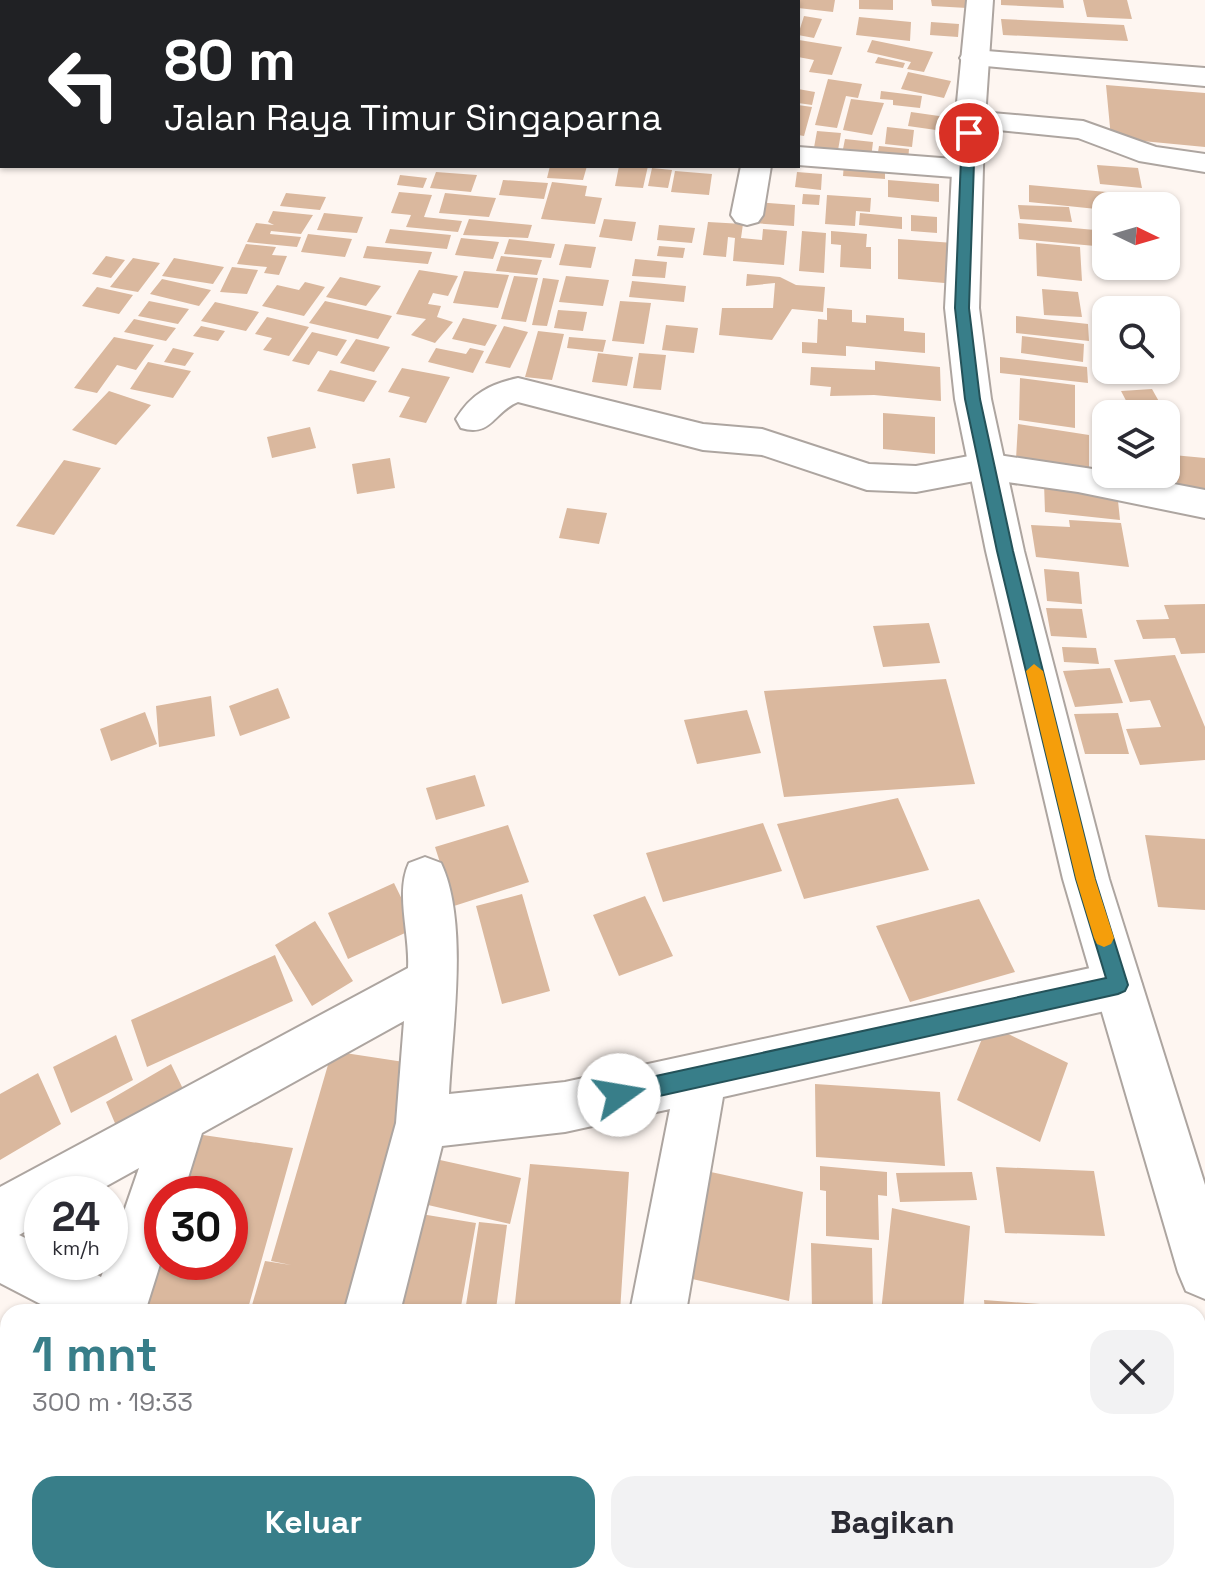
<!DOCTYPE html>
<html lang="id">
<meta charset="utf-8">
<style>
body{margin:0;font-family:"Space Grotesk",sans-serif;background:#f2f2f3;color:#2b2b33;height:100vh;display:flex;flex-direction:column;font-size:30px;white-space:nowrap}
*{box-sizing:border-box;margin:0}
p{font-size:26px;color:#7c7c81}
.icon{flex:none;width:44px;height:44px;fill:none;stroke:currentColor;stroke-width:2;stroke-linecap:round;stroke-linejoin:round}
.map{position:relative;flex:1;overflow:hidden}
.side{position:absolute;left:0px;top:1304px;width:1206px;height:280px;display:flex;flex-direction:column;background:#fff;border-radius:24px 24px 0 0;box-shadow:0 2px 6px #0004}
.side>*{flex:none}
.guide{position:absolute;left:0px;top:0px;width:800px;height:168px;box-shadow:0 2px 6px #0004;background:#202124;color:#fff;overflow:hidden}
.needle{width:52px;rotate:95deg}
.fabs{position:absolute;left:1092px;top:192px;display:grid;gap:16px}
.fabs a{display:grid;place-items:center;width:88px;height:88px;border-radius:16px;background:#fff;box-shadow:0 2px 6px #0004;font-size:40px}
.speed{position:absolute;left:24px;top:1176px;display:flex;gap:16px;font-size:40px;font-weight:700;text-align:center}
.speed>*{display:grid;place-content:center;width:104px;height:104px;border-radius:50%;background:#fff;box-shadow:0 2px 6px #0004;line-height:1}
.speed small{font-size:20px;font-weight:400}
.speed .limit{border:12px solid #d22;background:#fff;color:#111}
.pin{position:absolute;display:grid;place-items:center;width:68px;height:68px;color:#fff;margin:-34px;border:4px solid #fff;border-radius:50%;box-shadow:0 2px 8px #0007}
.me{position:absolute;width:88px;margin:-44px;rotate:77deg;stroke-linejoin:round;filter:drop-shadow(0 0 6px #0008)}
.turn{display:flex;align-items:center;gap:28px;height:168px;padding:0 32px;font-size:36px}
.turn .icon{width:104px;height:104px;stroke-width:2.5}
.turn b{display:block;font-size:56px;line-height:68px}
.round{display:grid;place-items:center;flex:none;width:84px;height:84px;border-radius:24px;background:#f2f2f3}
.summary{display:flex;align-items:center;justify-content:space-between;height:136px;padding:0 32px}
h1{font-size:48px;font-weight:600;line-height:60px;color:#387e89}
.cta{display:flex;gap:16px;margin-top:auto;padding:16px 32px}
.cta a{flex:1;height:92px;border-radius:24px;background:#387e89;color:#fff;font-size:32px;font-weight:600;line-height:92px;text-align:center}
.cta a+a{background:#f2f2f3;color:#2b2b33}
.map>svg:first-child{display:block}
.building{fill:#dab89e}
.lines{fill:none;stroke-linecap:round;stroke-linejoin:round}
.minor-casing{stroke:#ada5a0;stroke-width:4}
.major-casing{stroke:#ada5a0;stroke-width:4}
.minor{fill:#fff;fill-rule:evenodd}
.major{fill:#fff;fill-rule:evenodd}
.route{fill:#387e89;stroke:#245259;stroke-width:2}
.slow{fill:#f59e0b}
</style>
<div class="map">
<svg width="1205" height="1584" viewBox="0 0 1205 1584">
<rect width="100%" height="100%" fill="#fef6f1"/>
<path class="building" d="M798,0H835L833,12L798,8Z
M859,0H893V10L859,9Z
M931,0H966L967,8L932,6Z
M1001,0H1063L1064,8L1001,5Z
M1083,0H1127L1132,19L1087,17Z
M804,16L822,19L814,38L798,35Z
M859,17L911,22L910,41L856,35Z
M1001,19L1124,25L1128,41L1003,35Z
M931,22L959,24L958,37L930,35Z
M799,40L842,47L832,75L809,72L814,60L798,57Z
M872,40L911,48L933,52L924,72L907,69L911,62L867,52Z
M878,57L905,63L903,68L875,63Z
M908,72L951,81L944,98L901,89Z
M828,79L862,84L858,98L846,96L837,128L815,125Z
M1106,85L1205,93V147L1111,138Z
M798,89L815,92L812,105L798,103Z
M881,91L922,96L920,108L893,105V100L880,99Z
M851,99L884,103L872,135L843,130Z
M798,105L812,107L804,136L798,135Z
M911,112L946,117L943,131L908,126Z
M887,127L914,130L912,147L885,144Z
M817,131L841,133L837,156L813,153Z
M845,139L873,142L871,158L842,154Z
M879,146L909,149L908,162L877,158Z
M844,163L885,166V179L843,176Z
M1097,165L1138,168L1142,188L1100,184Z
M550,166H587L583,180L547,178Z
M619,166H648L643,188L615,186Z
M652,168L672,170L668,188L648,186Z
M675,171L712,174L709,195L671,192Z
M436,172L477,175L471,192L430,188Z
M797,172L822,174L821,190L795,187Z
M400,175L427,178L423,188L397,185Z
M503,180L548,183L544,199L499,195Z
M888,180L939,184V202L888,197Z
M552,182L587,186L585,196L602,198L595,224L541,219Z
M1029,185L1118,193L1119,206H1106V210L1029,202Z
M399,192L432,195L424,217L462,221L458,232L406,227L411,215L391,213Z
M286,193L326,197L320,210L280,206Z
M445,193L496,198L489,217L439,213Z
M803,194L820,195L819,205L802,204Z
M827,195L871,198L870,212L856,211L855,226L825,224Z
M1134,197L1155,198L1156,206H1136Z
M755,202L795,205L794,226L753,223Z
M1018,205L1069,207L1072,222L1020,219Z
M273,211L313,215L301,234L271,231L270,234L301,237L297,247L247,242L256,223L274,225L268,222Z
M324,213L363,217L357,233L317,230Z
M860,213L902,217V229L859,225Z
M911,215L937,217V233L911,231Z
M469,219L532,225L528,238L463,235Z
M604,219L636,222L632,241L599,237Z
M708,222L743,224L741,238L762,240L763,229L787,231L784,265L733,261L735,238L728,237L726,257L703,255Z
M1018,223L1106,231V247L1019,239Z
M659,225L695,228L692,243L657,240Z
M390,229L451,235L447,249L385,243Z
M802,231L826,233L824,273L799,271Z
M831,231L867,234L866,247H871V269L840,267L841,245L831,244Z
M308,234L352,239L345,257L301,252Z
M461,238L499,242L493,259L455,255Z
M509,239L555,244L551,258L504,254Z
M898,239L954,243L956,284L898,279Z
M1036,243L1080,247L1082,281L1037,276Z
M246,244L276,247L272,255L287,256L279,275L264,273L267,267L237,264Z
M565,244L596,247L591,268L559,265Z
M367,246L432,252L428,264L363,258Z
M659,246L685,248L683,258L657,256Z
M106,256L125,260L111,278L92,274Z
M501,256L542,260L537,275L496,271Z
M133,258L160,263L138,292L110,287Z
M174,258L224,267L213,284L162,276Z
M635,259L667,262L665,278L632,276Z
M232,267L258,270L247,294L220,292Z
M419,270L458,276L448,296L433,293L428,304L441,306L437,317L453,322L435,343L411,335L426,319L396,314Z
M464,271L509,275L498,308L453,303Z
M747,274L780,277L796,285L825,287L823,312L792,309L772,340L719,335L722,308H773L775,283L746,286Z
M514,276L538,278L526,322L501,319Z
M566,276L609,280L603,306L559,302Z
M340,277L381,286L366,306L326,297Z
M543,278L559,280L547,326L532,325Z
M162,279L211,290L199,306L150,294Z
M632,281L686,286L684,302L629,297Z
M305,282L325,287L304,316L262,306L277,285L299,290Z
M97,287L133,295L119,314L82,306Z
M1042,289L1078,292L1082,317L1044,315Z
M149,301L189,309L178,324L138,316Z
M325,301L392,316L378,339L309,323Z
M620,301L651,303L644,344L612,341Z
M215,302L259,312L246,331L201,321Z
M827,308L852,310V322L866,323V315L904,318V331L925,333V353L846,346V356L802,353V342L817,343L818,319L827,320Z
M558,310L587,312L583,331L554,328Z
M1016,316L1088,324L1089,341L1016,333Z
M267,317L309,327L289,356L263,350L272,338L255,334Z
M463,318L497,325L485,346L452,339Z
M134,319L176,328L166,341L124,332Z
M666,325L698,328L694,353L662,350Z
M201,326L225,331L218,341L193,336Z
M504,326L528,332L510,368L485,363Z
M538,331L564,334L552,380L525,377Z
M312,332L347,340L337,356L318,351L309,365L292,361Z
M1022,336L1084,344L1083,362L1021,353Z
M114,337L154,345L136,370L117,365L97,393L74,388Z
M569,337L606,340L603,352L567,348Z
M356,339L390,347L374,372L340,363Z
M173,348L194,353L185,366L164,362Z
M436,348L466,354L470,348L484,351L473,373L428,362Z
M598,353L633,357L627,386L592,382Z
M639,353L666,355L661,390L633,388Z
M1000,357L1087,367L1088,383L1000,373Z
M875,361L940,367L941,401L874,395L830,396L831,387L810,385L811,367L875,370Z
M148,362L191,371L173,398L130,389Z
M402,368L450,377L426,423L399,417L410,397L388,392Z
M330,370L377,381L364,402L317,391Z
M1020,378L1075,385V428L1019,420Z
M1152,389L1166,414H1133L1121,391Z
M109,391L151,405L116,445L72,430Z
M883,413L935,417V454L883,449Z
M1018,424L1089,435V470L1016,459Z
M310,427L316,448L272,458L267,437Z
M1173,455L1205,458V491L1178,488Z
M390,458L395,488L357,494L352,464Z
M64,460L101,468L54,535L16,526Z
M1044,483L1117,491L1120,520L1045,512Z
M567,508L607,513L599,544L559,538Z
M1069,520L1121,523L1129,567L1036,557L1031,525L1070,527Z
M1044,569L1079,572L1082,604L1047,601Z
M1205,604V653L1181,654L1175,638L1143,639L1136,620L1169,619L1164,605Z
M1046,608L1082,609L1087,638L1051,636Z
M929,623L940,663L883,667L873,626Z
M1062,647L1096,648L1099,664L1064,662Z
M1175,655L1205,727V760L1140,765L1126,729L1161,727L1150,700L1130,702L1114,660Z
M1110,668L1123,703L1075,707L1063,671Z
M946,679L975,784L784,797L764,691Z
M278,688L290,718L240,736L229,706Z
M211,696L215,736L159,747L156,706Z
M747,710L761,753L697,764L684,720Z
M145,712L157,744L111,761L100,729Z
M1118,713L1129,754H1085L1074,714Z
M475,775L485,806L436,820L426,788Z
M898,798L929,870L804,899L777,824Z
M763,823L782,871L663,902L646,853Z
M508,825L529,882L454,906L435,847Z
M1145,835L1205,839V910L1158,907Z
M394,883L416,928L348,959L328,913Z
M522,894L550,991L502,1004L476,906Z
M645,896L673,956L619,976L593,915Z
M979,899L1015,972L910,1002L876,926Z
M315,921L353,981L312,1006L275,945Z
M275,955L293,1001L147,1067L131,1020Z
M988,1024L1068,1063L1040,1142L957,1100Z
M116,1035L133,1080L71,1113L53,1067Z
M332,1051L417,1064L355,1312H250L265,1261L291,1265L271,1261Z
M171,1064L184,1091L117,1128L106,1102Z
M38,1073L61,1124L0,1160V1094Z
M815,1084L940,1092L945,1166L816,1157Z
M203,1135L293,1148L247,1312H145L160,1262H230V1194H182Z
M440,1160L521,1178L510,1224L428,1205Z
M530,1164L629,1172L620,1312H514Z
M820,1166L887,1172V1196L878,1195L879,1240L826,1236V1191L820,1190Z
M996,1167L1094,1171L1105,1236L1005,1233Z
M697,1169L803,1192L789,1301L679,1276Z
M972,1172L977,1200L900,1202L896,1173Z
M892,1208L970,1226L963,1312H881Z
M421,1214L476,1223L460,1312H401Z
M479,1222L507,1225L496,1309L466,1305Z
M811,1243L872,1248L873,1312H812Z
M984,1300L1082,1307V1312H985Z
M0,1337L8,1341V1449L0,1445Z
M0,1468L8,1472V1547L0,1543Z
M1198,1534L1205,1535V1584H1152L1101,1578L1198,1576Z
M0,1556L8,1559V1576H34L31,1584H0Z
M113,1576H174L171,1584H110Z
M183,1576H236L253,1579L252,1584H181Z
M347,1576H412L411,1584H346Z
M465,1576H560L559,1584H464Z
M764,1576H816V1584H764Z
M860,1576H957V1584H859Z"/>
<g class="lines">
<defs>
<path id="minor" d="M974,50L1205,68V86L964,64L960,58L964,52Z
M969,111L1083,121L1156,147L1205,154V172L1139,161L1078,138L959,126L954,120L959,114Z
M798,147L967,160L978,163L982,169L978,175L967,178L798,165Z
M741,166H771L763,215L758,222L747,225L736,222L731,215Z
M518,378L703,424L762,429L869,464L916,466L985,453L1106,471V474H1122L1205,490V518L1078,492L985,479L916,492L867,490L762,455L703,450L518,402C493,412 492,437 461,428L456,419C471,394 490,384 518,378Z
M425,857L441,863C469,922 452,1029 449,1094L565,1082L1118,962L1135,969L1142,985L1135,1001L1118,1008L723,1097L686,1312H630L670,1109L565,1132L442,1146L400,1312H344L396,1123L404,1021L202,1133L183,1194H162V1258L145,1312H56L0,1283V1187L408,968C410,934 395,893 409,863ZM139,1168L110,1252V1262H107L101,1277L73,1262H42V1246L19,1235L42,1222V1194H92Z"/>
<path id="major" d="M967,0H993L984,133L979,308L991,399L1024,551L1109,879L1205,1185V1299L1186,1291L1178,1272L1063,879L986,551L955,399L945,308L954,133Z"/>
</defs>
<use href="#minor" class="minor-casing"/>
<use href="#major" class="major-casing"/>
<use href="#minor" class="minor"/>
<use href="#major" class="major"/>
</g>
<path class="route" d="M969,129L975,133L969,308L980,399L1013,551L1095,879L1128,985L1125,991L1118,994L619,1105L612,1102L609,1095L612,1087L619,1084L1106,978L1076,879L997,551L965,399L955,308L962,133Z"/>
<path class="slow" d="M1034,664L1043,671L1095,879L1114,938L1111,944L1104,947L1097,944L1094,938L1076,879L1026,671Z"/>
</svg>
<div class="fabs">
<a><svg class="needle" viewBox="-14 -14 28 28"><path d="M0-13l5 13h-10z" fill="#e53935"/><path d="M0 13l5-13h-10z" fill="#7c7c81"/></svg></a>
<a><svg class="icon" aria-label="search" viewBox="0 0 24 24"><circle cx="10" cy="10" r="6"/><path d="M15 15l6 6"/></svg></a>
<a><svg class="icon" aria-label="layers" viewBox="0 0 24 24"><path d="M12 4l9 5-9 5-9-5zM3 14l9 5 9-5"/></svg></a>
</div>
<div class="speed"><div>24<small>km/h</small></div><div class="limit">30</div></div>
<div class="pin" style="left:969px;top:133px;background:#d93025"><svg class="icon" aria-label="arrive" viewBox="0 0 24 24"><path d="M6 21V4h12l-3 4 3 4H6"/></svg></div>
<svg class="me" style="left:619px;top:1095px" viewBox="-20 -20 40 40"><circle r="19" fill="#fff"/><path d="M0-13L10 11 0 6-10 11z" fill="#387e89"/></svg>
<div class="guide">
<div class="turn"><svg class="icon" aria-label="left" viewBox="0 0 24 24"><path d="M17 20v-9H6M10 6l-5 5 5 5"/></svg><div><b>80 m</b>Jalan Raya Timur Singaparna</div></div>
</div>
<section class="side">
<div class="summary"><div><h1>1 mnt</h1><p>300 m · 19:33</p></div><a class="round"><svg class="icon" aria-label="close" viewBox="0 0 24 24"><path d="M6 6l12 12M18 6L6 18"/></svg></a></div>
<div class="cta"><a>Keluar</a><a>Bagikan</a></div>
</section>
</div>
